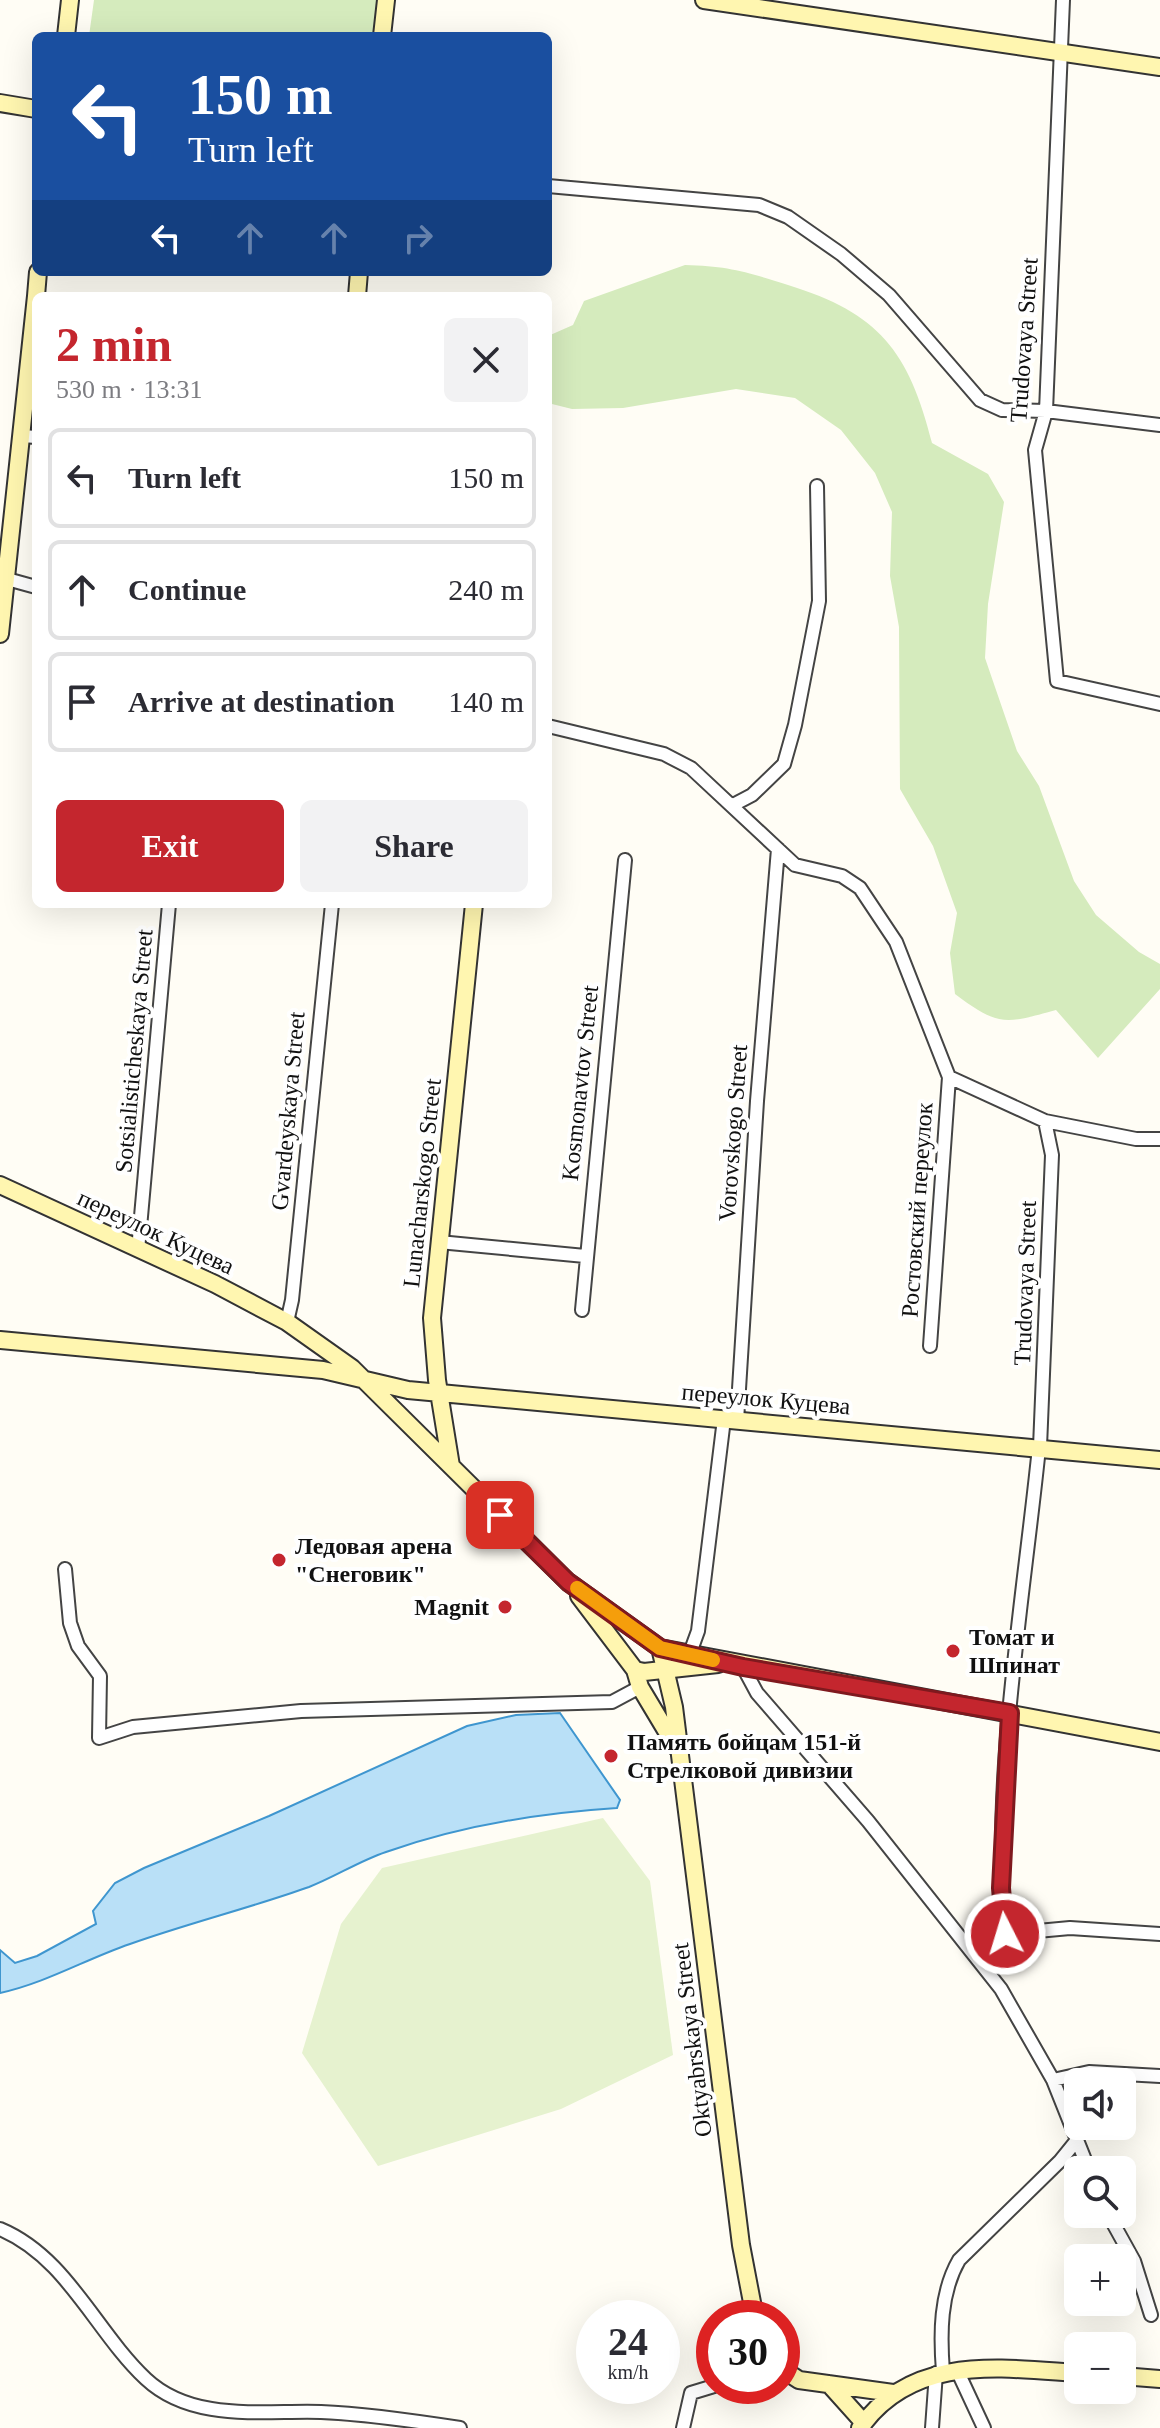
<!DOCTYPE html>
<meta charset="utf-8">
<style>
body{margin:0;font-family:Georgia,serif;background:#f2f2f3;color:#2b2b33;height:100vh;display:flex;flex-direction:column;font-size:30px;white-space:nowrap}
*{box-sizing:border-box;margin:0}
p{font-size:26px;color:#7c7c81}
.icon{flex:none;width:44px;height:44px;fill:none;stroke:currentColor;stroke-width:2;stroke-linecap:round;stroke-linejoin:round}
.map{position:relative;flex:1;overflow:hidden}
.side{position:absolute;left:32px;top:292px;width:520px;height:616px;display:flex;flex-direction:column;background:#fff;border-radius:12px;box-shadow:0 8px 32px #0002}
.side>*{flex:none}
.top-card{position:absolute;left:32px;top:32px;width:520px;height:244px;border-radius:12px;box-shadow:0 8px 32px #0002;background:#1a4fa0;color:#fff;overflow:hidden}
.fabs{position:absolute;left:1064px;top:2068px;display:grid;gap:16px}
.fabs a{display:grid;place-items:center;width:72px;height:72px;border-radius:12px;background:#fff;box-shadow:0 8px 32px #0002;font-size:40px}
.speed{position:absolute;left:576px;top:2300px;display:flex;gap:16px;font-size:40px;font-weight:700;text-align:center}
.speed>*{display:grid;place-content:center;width:104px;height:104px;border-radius:50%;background:#fff;box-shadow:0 8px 32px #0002;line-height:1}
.speed small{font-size:20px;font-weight:400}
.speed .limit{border:12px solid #d22;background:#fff;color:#111}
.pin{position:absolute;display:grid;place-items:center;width:68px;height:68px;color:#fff;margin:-34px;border-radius:16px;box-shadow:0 4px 12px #0006}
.me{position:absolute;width:88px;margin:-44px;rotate:355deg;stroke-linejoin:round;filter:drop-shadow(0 0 6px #0008)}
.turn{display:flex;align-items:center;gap:28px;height:168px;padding:0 24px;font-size:36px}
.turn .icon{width:104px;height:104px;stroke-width:2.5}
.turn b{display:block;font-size:56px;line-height:68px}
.lanes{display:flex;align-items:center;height:76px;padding:0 24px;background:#0003;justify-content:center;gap:40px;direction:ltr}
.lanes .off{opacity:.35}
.round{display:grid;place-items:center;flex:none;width:84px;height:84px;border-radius:12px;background:#f2f2f3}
.overview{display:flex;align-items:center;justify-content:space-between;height:136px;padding:0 24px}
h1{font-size:48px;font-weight:800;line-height:60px;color:#c4262e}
.primary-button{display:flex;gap:16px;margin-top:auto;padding:16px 24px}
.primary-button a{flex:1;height:92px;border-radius:12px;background:#c4262e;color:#fff;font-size:32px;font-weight:800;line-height:92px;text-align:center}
.primary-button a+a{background:#f2f2f3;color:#2b2b33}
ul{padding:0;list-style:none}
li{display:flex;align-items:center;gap:24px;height:100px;margin:0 16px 12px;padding:0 8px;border:4px solid #e1e1e2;border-radius:12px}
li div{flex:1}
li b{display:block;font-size:30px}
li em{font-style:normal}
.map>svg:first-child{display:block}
.green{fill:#d5ebbd}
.pitch{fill:#e6f2cf}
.water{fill:#b9e0f7;stroke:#3f96cf;stroke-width:2}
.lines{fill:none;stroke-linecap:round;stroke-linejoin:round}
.street-casing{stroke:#444;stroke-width:16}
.secondary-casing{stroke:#333;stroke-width:20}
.street{stroke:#fff;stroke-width:12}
.secondary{stroke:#fff6b0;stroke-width:16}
.route-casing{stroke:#7f191e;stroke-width:20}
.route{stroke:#c4262e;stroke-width:14}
.slow{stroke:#f59e0b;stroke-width:14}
.poi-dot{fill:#c4262e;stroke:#fff;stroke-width:3}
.labels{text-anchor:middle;stroke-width:8;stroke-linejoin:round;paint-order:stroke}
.street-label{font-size:24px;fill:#111;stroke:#fff}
.poi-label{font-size:24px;font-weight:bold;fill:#111;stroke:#fff;text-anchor:start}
</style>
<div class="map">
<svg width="1160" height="2428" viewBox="0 0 1160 2428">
<rect width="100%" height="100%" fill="#fffdf5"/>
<path class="green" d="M94,0H380L376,36H89Z
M685,265C728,266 747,272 788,285C879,313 909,351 932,443L988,474L1004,502L988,604L985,658L1017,751L1039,786L1074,881L1096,915L1139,952L1160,964V989L1098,1058L1056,1010C1005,1024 999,1027 955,994L950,953L957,913L933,846L900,789L899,627L890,576L892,512L875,473L841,430L795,398L736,389L623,408L572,409L548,403V336L573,325L584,301Z"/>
<path class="pitch" d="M603,1818L650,1881L673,2055L561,2109L378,2166L302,2053L341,1924L382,1868Z"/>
<path class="water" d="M560,1713L620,1800L617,1808C539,1813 460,1826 386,1852C359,1861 335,1877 309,1887C250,1908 189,1923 130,1944C86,1959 46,1983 0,1993V1950L15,1963L37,1956L96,1924L93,1911L115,1883L144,1868L269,1816L467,1726L516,1715Z"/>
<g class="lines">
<defs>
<path id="street" d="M1063,0L1046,411L1035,450L1057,681L1160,704
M548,186L759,205L788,217L841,254L889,295L980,400L1002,410L1046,411L1160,425
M22,436L36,437
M7,579L36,587
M548,726L664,754L691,768L795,865L842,876L860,888L896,942L949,1077L1045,1121L1136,1139H1160
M733,805L752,795L784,764L795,725L819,601L817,486
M439,1242L585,1256
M138,1250L169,904
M582,1310L625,860
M287,1322L292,1300L332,904
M930,1346L949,1077
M737,1421L757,1101L778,849
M1040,1447L1052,1155L1045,1121
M1038,1457C1022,1609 992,1782 1005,1934L1070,1928L1160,1934
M65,1569L70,1623L78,1646L100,1676L99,1738L133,1727L301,1711L612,1702L640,1687
M690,1653L698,1631L724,1419
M743,1667L757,1693L868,1821L1001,1989L1053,2080L1089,2170
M1053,2080L1089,2072L1160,2076
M1108,2214L1134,2261L1151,2315
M0,2229C67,2257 95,2331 146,2379C193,2423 265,2410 321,2412C367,2414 415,2421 460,2428
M957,2370L984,2428
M943,2372C940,2334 940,2293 959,2260L1060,2161L1077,2140
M683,2428L691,2393L714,2386
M932,2428L936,2373"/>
<path id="secondary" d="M704,0L1160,67
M66,36L70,0
M382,36L386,0
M0,103L36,109
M36,296L38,272
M357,296L359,272
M0,634L36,296
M0,1185L215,1284L287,1322L352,1368L568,1582L660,1648L674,1707L741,2245L755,2318
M0,1340L323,1370L408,1390L1160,1460
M451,1466L437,1380L432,1318L474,904
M579,1596L635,1670L644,1672L718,1664
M660,1648L1160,1742
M635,1670L640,1687L676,1747
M782,2369L799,2380L893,2393
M1122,2376L1160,2379
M829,2384L864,2423
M860,2428C912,2354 999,2368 1078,2373"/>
</defs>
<use href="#street" class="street-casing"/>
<use href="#secondary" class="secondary-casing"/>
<use href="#street" class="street"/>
<use href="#secondary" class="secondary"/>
</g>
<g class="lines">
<defs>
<path id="route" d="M500,1515L568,1582L660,1648L743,1667L1010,1713L1001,1888L1005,1934"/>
</defs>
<use href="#route" class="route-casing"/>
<use href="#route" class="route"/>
<path class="slow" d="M577,1588L660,1648L713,1660"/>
</g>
<g class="poi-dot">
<circle cx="279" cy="1560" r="8"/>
<circle cx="505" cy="1607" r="8"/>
<circle cx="953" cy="1651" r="8"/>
<circle cx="611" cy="1756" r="8"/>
</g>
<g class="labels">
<g class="street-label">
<text transform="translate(1024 340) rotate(-86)" y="8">Trudovaya Street</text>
<text transform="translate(134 1051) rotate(-85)" y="8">Sotsialisticheskaya Street</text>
<text transform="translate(580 1083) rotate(-84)" y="8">Kosmonavtov Street</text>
<text transform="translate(288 1111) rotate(-85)" y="8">Gvardeyskaya Street</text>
<text transform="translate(733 1133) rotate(-86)" y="8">Vorovskogo Street</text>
<text transform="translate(422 1183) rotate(-84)" y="8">Lunacharskogo Street</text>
<text transform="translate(917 1210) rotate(-86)" y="8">Ростовский переулок</text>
<text transform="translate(156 1232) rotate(25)" y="8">переулок Куцева</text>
<text transform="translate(1025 1283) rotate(-88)" y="8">Trudovaya Street</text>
<text transform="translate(766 1399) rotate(5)" y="8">переулок Куцева</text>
<text transform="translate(692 2040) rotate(-97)" y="8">Oktyabrskaya Street</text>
</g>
<g class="poi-label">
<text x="295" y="1554">Ледовая арена<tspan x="295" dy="28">"Снеговик"</tspan></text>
<text x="489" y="1615" text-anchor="end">Magnit</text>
<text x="969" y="1645">Томат и<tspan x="969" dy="28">Шпинат</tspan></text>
<text x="627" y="1750">Память бойцам 151-й<tspan x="627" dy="28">Стрелковой дивизии</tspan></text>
</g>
</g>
</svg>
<div class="fabs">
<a><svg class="icon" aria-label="sound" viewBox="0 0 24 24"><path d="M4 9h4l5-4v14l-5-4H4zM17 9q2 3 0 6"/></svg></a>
<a><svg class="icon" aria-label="search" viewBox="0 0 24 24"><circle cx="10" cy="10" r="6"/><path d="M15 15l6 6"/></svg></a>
<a>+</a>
<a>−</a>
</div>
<div class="speed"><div>24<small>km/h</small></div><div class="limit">30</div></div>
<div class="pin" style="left:500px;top:1515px;background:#d93025"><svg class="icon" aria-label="arrive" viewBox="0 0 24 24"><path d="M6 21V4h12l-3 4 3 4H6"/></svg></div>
<svg class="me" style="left:1005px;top:1934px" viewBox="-20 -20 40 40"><circle r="17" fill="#c4262e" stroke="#fff" stroke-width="3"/><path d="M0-11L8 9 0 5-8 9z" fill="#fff"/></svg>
<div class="top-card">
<div class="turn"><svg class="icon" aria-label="left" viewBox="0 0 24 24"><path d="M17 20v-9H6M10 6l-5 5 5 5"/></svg><div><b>150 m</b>Turn left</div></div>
<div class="lanes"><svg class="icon" aria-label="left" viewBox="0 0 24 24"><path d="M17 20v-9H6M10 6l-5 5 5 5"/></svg><svg class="icon off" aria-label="ahead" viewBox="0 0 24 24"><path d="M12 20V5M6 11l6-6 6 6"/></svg><svg class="icon off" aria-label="ahead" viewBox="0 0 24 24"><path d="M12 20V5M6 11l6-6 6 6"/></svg><svg class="icon off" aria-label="right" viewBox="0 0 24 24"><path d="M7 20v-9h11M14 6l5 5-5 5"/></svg></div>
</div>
<section class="side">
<div class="overview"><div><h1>2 min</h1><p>530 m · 13:31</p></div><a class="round"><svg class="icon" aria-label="close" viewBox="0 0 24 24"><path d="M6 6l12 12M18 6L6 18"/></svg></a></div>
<ul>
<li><svg class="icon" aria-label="left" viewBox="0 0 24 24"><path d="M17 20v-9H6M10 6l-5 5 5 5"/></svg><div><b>Turn left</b></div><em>150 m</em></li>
<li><svg class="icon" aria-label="ahead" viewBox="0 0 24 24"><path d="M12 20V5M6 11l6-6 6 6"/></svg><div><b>Continue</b></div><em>240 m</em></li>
<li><svg class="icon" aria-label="arrive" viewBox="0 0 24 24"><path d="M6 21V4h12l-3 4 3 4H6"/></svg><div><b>Arrive at destination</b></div><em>140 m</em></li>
</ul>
<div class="primary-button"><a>Exit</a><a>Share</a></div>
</section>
</div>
